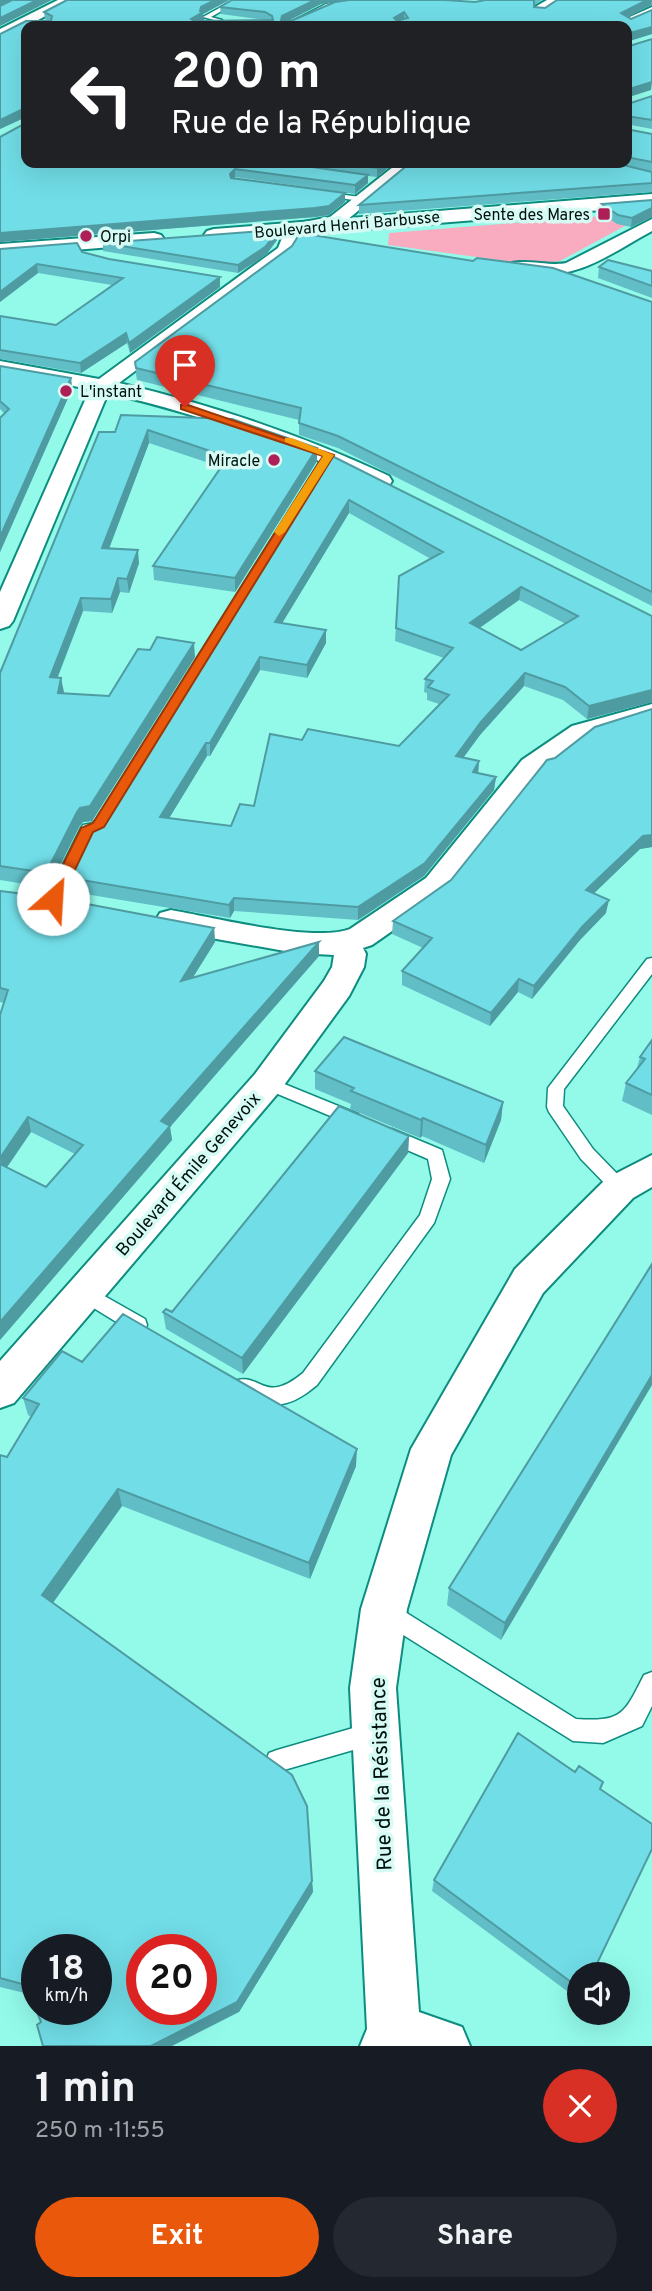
<!DOCTYPE html>
<meta charset="utf-8">
<style>
body{margin:0;font-family:Overpass,sans-serif;background:#242831;color:#f1f3f6;height:100vh;display:flex;flex-direction:column;font-size:26px;white-space:nowrap}
*{box-sizing:border-box;margin:0}
p{font-size:23px;color:#9ea1a6}
.icon{flex:none;width:38px;height:38px;fill:none;stroke:currentColor;stroke-width:2;stroke-linecap:round;stroke-linejoin:round}
.map{position:relative;height:2046px;overflow:hidden}
.drawer{display:flex;flex-direction:column;background:#171b24;flex:1}
.drawer>*{flex:none}
.banner{position:absolute;left:21px;top:21px;width:611px;height:147px;border-radius:14px;box-shadow:0 7px 28px #0002;background:#202124;color:#fff;overflow:hidden}
.tools{position:absolute;left:567px;top:1962px;display:grid;gap:14px}
.tools a{display:grid;place-items:center;width:63px;height:63px;border-radius:50%;background:#171b24;box-shadow:0 7px 28px #0002;font-size:35px}
.speed{position:absolute;left:21px;top:1934px;display:flex;gap:14px;font-size:35px;font-weight:700;text-align:center}
.speed>*{display:grid;place-content:center;width:91px;height:91px;border-radius:50%;background:#171b24;box-shadow:0 7px 28px #0002;line-height:1}
.speed small{font-size:18px;font-weight:400}
.speed .limit{border:10px solid #d22;background:#fff;color:#111}
.pin{position:absolute;display:grid;place-items:center;width:60px;height:60px;color:#fff;margin:-72px -30px;border-radius:50% 50% 50% 0;rotate:-45deg;box-shadow:0 0 7px #0007}
.pin .icon{rotate:45deg}
.me{position:absolute;width:77px;margin:-38px;rotate:26deg;stroke-linejoin:round;filter:drop-shadow(0 0 5px #0008)}
.turn{display:flex;align-items:center;gap:24px;height:147px;padding:0 35px;font-size:32px}
.turn .icon{width:91px;height:91px;stroke-width:2.5}
.turn b{display:block;font-size:49px;line-height:60px}
.round{display:grid;place-items:center;flex:none;width:74px;height:74px;border-radius:37px;background:#242831}
.summary{display:flex;align-items:center;justify-content:space-between;height:119px;padding:0 35px}
h1{font-size:42px;font-weight:700;line-height:52px}
.primary-button{display:flex;gap:14px;margin-top:auto;padding:14px 35px}
.primary-button a{flex:1;height:80px;border-radius:42px;background:#ea580c;color:#fff;font-size:28px;font-weight:700;line-height:80px;text-align:center}
.primary-button a+a{background:#242831;color:#f1f3f6}
.map>svg:first-child{display:block}
.green{fill:#f9acbf}
.lines{fill:none;stroke-linecap:round;stroke-linejoin:round}
.lane-casing{stroke:#0d8c7f;stroke-width:3}
.street-casing{stroke:#0d8c7f;stroke-width:4}
.secondary-casing{stroke:#0d8c7f;stroke-width:4}
.lane{fill:#fff;fill-rule:evenodd}
.street{fill:#fff;fill-rule:evenodd}
.secondary{fill:#fff;fill-rule:evenodd}
.wall{fill:#61bec7;fill-rule:evenodd}
.shaded-wall{fill:#4f9ba2}
.building{fill:#71dde7;stroke:#4f9ba2;stroke-width:2;fill-rule:evenodd}
.route{fill:#ea580c;stroke:#983908;stroke-width:2}
.slow{fill:#f59e0b}
.poi-dot{fill:#ae1f58;stroke:#d5fbf4;stroke-width:2.5}
.labels{text-anchor:middle;stroke-width:7;stroke-linejoin:round;paint-order:stroke}
.far-poi-label{font-size:16px;fill:#00100d;stroke:#d5fbf4;text-anchor:end}
.far-street-label{font-size:16px;fill:#00100d;stroke:#d5fbf4}
.street-label{font-size:18px;fill:#00100d;stroke:#d5fbf4}
.near-street-label{font-size:21px;fill:#00100d;stroke:#d5fbf4}
</style>
<div class="map">
<svg width="652" height="2046" viewBox="0 0 652 2046">
<rect width="100%" height="100%" fill="#93faea"/>
<path class="green" d="M626,214L636,220L560,261L528,264L388,245L389,233Z"/>
<g class="lines">
<defs>
<path id="lane" d="M234,0H241L211,17L222,20V22L203,17Z
M351,0L353,3L329,7L290,26H283L326,4Z
M321,192L361,197L365,199L361,201L324,196Z
M329,452L334,455L105,827L103,830L93,832L58,902H48L46,899L81,828L83,825L94,823L324,455Z
M652,958V974L564,1089L563,1106L593,1149L626,1183L629,1188L626,1193L620,1195L614,1193L581,1159L549,1112L547,1107L548,1088L647,959Z
M267,1077L358,1114L360,1119L358,1124L352,1125L261,1087L259,1083L261,1079Z
M392,1129L442,1150L450,1179L434,1223L317,1385C285,1412 271,1407 234,1393L231,1387L234,1381C261,1371 263,1406 303,1373L420,1215L432,1179L428,1159L386,1141L384,1136L386,1131Z
M85,1285L145,1319L147,1325L145,1331L138,1333L131,1331L79,1299L76,1293L79,1287Z
M389,1602L576,1719C623,1722 624,1714 644,1675L652,1672V1706L642,1726L603,1743L573,1741L381,1621L378,1613L381,1605Z
M374,1722L382,1725L385,1733L382,1741L374,1744L277,1772L269,1769L266,1761L269,1753L277,1750Z"/>
<path id="street" d="M547,0H562L543,13H535V7Z
M652,7V15L629,24L623,20Z
M398,163H416L341,225L298,233L300,238L291,255L119,383C213,405 302,435 389,476L392,481L389,486C367,491 339,469 319,461C250,432 181,410 108,393L13,621L9,626L0,629V592L90,389L0,373V361L99,379L278,248L282,238L280,230L283,226L330,217Z
M652,219V231C609,254 581,279 530,274C521,273 511,274 505,267C515,256 550,267 566,263Z
M652,704V720L592,738L542,772L448,892L372,945L363,948L366,954L364,967L349,996L279,1092L14,1403L0,1408V1361L255,1074L324,981L332,967L334,955L296,953L160,929L155,921L160,913L171,910C212,917 314,943 350,929L426,878L522,760L572,726Z
M652,1155V1187L633,1198L543,1293L451,1455L407,1609L396,1688L419,2012L462,2027L470,2046H360L367,2029L350,1688L361,1609L411,1449L515,1269L607,1178Z"/>
<path id="secondary" d="M58,0H76L0,40V29Z
M652,194V206L214,241L207,239L204,235L207,231L214,229Z
M154,233L161,235L164,239L161,243L0,256V244Z"/>
</defs>
<use href="#lane" class="lane-casing"/>
<use href="#street" class="street-casing"/>
<use href="#secondary" class="secondary-casing"/>
<use href="#lane" class="lane"/>
<use href="#street" class="street"/>
<use href="#secondary" class="secondary"/>
</g>
<path class="wall" d="M67,0H229L203,14L204,20L202,21L266,20L221,14L220,7L232,0H344L321,4L288,21H291L335,2L349,0H445L475,2L485,0H542L534,5V7L545,8L557,0H652V5H651L628,17L631,19L652,10V34L626,42V26H26V163H394L377,177L368,176V183L355,194L235,177L234,178L345,193V202L329,215L315,217L0,242V137L26,123V117L0,129V34L26,21H48L45,19L44,12Z
M652,96V129L626,124V103L628,104Z
M626,129L652,134V192L359,214V205L410,163H626Z
M652,200V217L631,227L617,224L601,213L602,204Z
M277,232V240L266,255L238,273L103,251V243Z
M0,249L82,252L220,287L130,353L127,343L81,373L0,359V316L56,325L112,285L38,273L0,302Z
M599,267L652,271V298L598,278Z
M652,302V606L338,448L299,435V420L137,380L136,374L135,362Z
M0,366L71,378L72,389L0,552V418L5,414L0,409Z
M121,415L317,461L235,592L154,580L153,566L221,467L149,443L109,548L139,563L129,593L120,592L112,613L83,611L58,677L61,678L63,693L109,696L195,657L92,821L83,822L79,827L49,888L0,880V673L115,432Z
M330,455L652,616V702L587,719L563,700L524,686L480,735L463,758L479,761L478,773L496,777L494,790L424,876L358,920L234,911L230,918L67,891L64,877L215,647ZM349,513L431,559L399,576L395,641L444,658L425,679L424,692L427,693V700L439,704L399,746L302,740L254,806L231,826L169,818L207,756H210L260,670L307,678L326,643L282,623ZM519,600L566,624L521,650L480,628Z
M652,709V847L640,849L594,893L606,913L580,940L532,999L518,992L490,1026L402,985V971L423,948L392,934L393,921L451,880L555,758Z
M0,891L214,928L215,942L193,977L319,956L170,1127L172,1140L0,1340V1015L4,1003L0,1002ZM31,1132L75,1154L46,1187L7,1167Z
M652,1040V1115L622,1101L626,1083L637,1068L640,1057Z
M315,1071L503,1102L501,1120L484,1163L422,1136L420,1138L350,1109L351,1104L315,1089Z
M409,1136L408,1153L243,1374L166,1329L163,1312H172Z
M652,1264L501,1640L447,1605L449,1588Z
M82,1362L356,1466L310,1579L122,1506L53,1603L312,1881L313,1892L239,2012L41,2022L29,1994L0,1987V1455L7,1457L31,1417L28,1415L23,1398Z
M575,1772L603,1782L600,1789L579,1974V2000L432,1891L434,1880Z"/>
<path class="shaded-wall" d="M0,0H12L0,6Z
M37,0H52L0,26V18Z
M215,0H229L203,14L204,20L191,26V19L201,7Z
M315,0H344L321,4L282,24L281,26L282,16Z
M647,0H652L651,5L620,21L621,13Z
M404,12V19L393,26L394,18Z
M652,27V34L626,42V34Z
M652,82L651,90L626,98V90Z
M25,108L26,117L0,129V120Z
M383,163H394L377,177V168Z
M235,169V177L230,182V174Z
M368,175V183L355,194V185Z
M345,193V202L329,215L315,217L0,242V233Z
M652,208V217L631,227L632,218Z
M277,232V240L266,255L238,273V265Z
M37,264L38,273L0,302V292Z
M220,277V287L130,353L129,343Z
M126,333L127,343L81,373L80,363Z
M71,378L72,389L0,552V537Z
M148,430L149,443L104,562L102,548Z
M317,448V461L235,592V578Z
M349,500V513L275,635V622Z
M138,550L139,563L129,593L127,579Z
M118,578L120,592L112,613L111,599Z
M521,587L519,600L469,635L470,623Z
M81,598L83,611L52,691L50,677Z
M326,630V643L307,678V665Z
M194,643L195,657L92,821L83,822L79,827L49,888L46,873L77,812Z
M260,657V670L210,756V743Z
M525,673L524,686L480,735L455,769L456,756L481,722Z
M61,678L64,692L60,707L58,693Z
M652,690V702L587,719L589,706Z
M206,743L207,756L162,830L160,817Z
M479,761L478,775L473,772Z
M496,777L494,790L424,876L358,920V907Z
M652,835V847L640,849L584,903L586,890L643,836Z
M234,898V911L230,918L229,905Z
M609,900L606,913L580,940L532,999L534,986L582,927Z
M214,928L215,942L182,995L181,981Z
M319,942V956L170,1127L172,1140L0,1340V1322L161,1121Z
M519,979L518,992L490,1026L491,1013Z
M503,1102L501,1120L484,1163L486,1145Z
M28,1117L31,1132L1,1176L0,1158Z
M423,1118L422,1136L420,1138L421,1120Z
M409,1136L408,1153L243,1374L242,1358Z
M652,1375V1385L501,1640L505,1623Z
M357,1449L356,1466L310,1579L309,1563Z
M118,1489L122,1506L47,1611L42,1595Z
M312,1881L313,1892L239,2012L172,2046H151Z"/>
<path class="building" d="M12,0H37L0,18V6Z
M67,0H215L201,7L200,11L203,12L191,19L194,21L273,20L272,16L265,12L220,7L232,0H315L282,16L281,20L291,21L335,2L349,0H445L475,2L485,0H534V7L545,8L557,0H647L621,13L631,19L652,10V27L626,34V26H26V163H284L368,175L355,185L235,169L230,174L231,178L345,193L329,206L315,208L0,233V137L26,123L25,108L0,120V34L26,21H51L52,16L44,12ZM404,12L408,18L397,21L394,18Z
M652,39V82L626,90V47Z
M652,96V120L626,116V103L628,104Z
M626,129L652,134V162L626,157Z
M340,163H383L377,168Z
M410,163H615L652,172V183L359,205Z
M652,200V208L632,218L618,215L602,204Z
M264,231L277,232L265,247L238,265L103,243Z
M300,233L473,261L477,258L553,268L652,302V592L338,436L299,423L301,408L136,368L135,362L292,246Z
M77,243L82,252L109,259L220,277L129,343L126,333L80,363L0,350V316L56,325L123,278L37,264L0,292V249Z
M608,260L652,271V286L599,267Z
M0,366L71,378L0,537V418L9,409L0,401Z
M121,415L232,419L317,448L235,578L153,566L228,457L148,430L102,548L138,550L127,579L118,578L111,599L81,598L50,677L61,678L58,693L109,696L138,649L150,650L157,637L194,643L90,806L80,808L77,812L46,873L0,866V673L99,432H115Z
M330,455L652,616V690L589,706L565,687L525,673L481,722L456,756L479,761L473,772L496,777L425,863L358,907L234,898L229,905L64,877L93,821L103,818L210,646L215,647L249,590L251,582ZM349,500L443,552L399,576L396,628L453,648L425,679L433,681L428,687L449,695L399,746L308,729L302,740L270,734L254,806L240,804L231,826L160,817L206,743H210L260,657L307,665L326,630L275,622ZM521,587L578,616L521,650L470,623Z
M652,709V835L643,836L586,890L609,900L582,927L534,986L519,979L491,1013L402,971L432,938L393,921L451,880L547,760L555,758L595,727Z
M0,891L50,897L214,928L181,981L319,942L161,1121L170,1126L0,1322V1164L46,1187L83,1145L28,1117L0,1158V1015L8,990L0,988Z
M344,1037L503,1102L486,1145L423,1118L421,1120L351,1091L354,1088L315,1071Z
M652,1040V1095L626,1083L645,1059L640,1057Z
M339,1106L409,1136L242,1358L163,1312L166,1309L172,1312Z
M652,1264V1375L505,1623L449,1588Z
M123,1314L357,1449L309,1563L118,1489L42,1595L292,1775L307,1806L312,1881L237,2002L151,2046H43L37,2025L41,2022L26,1985L0,1978V1455L7,1457L39,1404L23,1398L62,1351L82,1362ZM37,1950H96V2009H37ZM142,1950H201V2009H142Z
M518,1733L575,1772L579,1766L603,1782L600,1789L652,1824V1849L592,1974H579V1988L434,1880Z"/>
<path class="route" d="M181,405H188L334,455L104,827L93,832L61,899L53,904L46,899L81,828L93,823L323,456L181,409Z"/>
<path class="slow" d="M285,438H292L334,455L285,532L279,536L274,532L323,456L285,442Z"/>
<g class="poi-dot">
<rect x="597" y="207" width="14" height="14" rx="3.5"/>
<circle cx="86" cy="236" r="7"/>
<circle cx="66" cy="391" r="7"/>
<circle cx="274" cy="460" r="7"/>
</g>
<g class="labels">
<g class="far-poi-label">
<text x="590" y="220">Sente des Mares</text>
<text x="100" y="242" text-anchor="start">Orpi</text>
<text x="80" y="397" text-anchor="start">L'instant</text>
<text x="260" y="466">Miracle</text>
</g>
<g class="far-street-label">
<text transform="translate(347 224) rotate(-5)" y="6">Boulevard Henri Barbusse</text>
</g>
<g class="street-label">
<text transform="translate(188 1174) rotate(-49)" y="6">Boulevard Émile Genevoix</text>
</g>
<g class="near-street-label">
<text transform="translate(381 1774) rotate(-92)" y="7">Rue de la Résistance</text>
</g>
</g>
</svg>
<div class="tools">
<a><svg class="icon" aria-label="sound" viewBox="0 0 24 24"><path d="M4 9h4l5-4v14l-5-4H4zM17 9q2 3 0 6"/></svg></a>
</div>
<div class="speed"><div>18<small>km/h</small></div><div class="limit">20</div></div>
<div class="pin" style="left:185px;top:407px;background:#d93025"><svg class="icon" aria-label="arrive" viewBox="0 0 24 24"><path d="M6 21V4h12l-3 4 3 4H6"/></svg></div>
<svg class="me" style="left:53px;top:899px" viewBox="-20 -20 40 40"><circle r="19" fill="#fff"/><path d="M0-13L10 11 0 6-10 11z" fill="#ea580c"/></svg>
<div class="banner">
<div class="turn"><svg class="icon" aria-label="left" viewBox="0 0 24 24"><path d="M17 20v-9H6M10 6l-5 5 5 5"/></svg><div><b>200 m</b>Rue de la République</div></div>
</div>
</div>
<section class="drawer">
<div class="summary"><div><h1>1 min</h1><p>250 m · 11:55</p></div><a class="round" style="background:#d93025;color:#fff"><svg class="icon" aria-label="close" viewBox="0 0 24 24"><path d="M6 6l12 12M18 6L6 18"/></svg></a></div>
<div class="primary-button"><a>Exit</a><a>Share</a></div>
</section>
